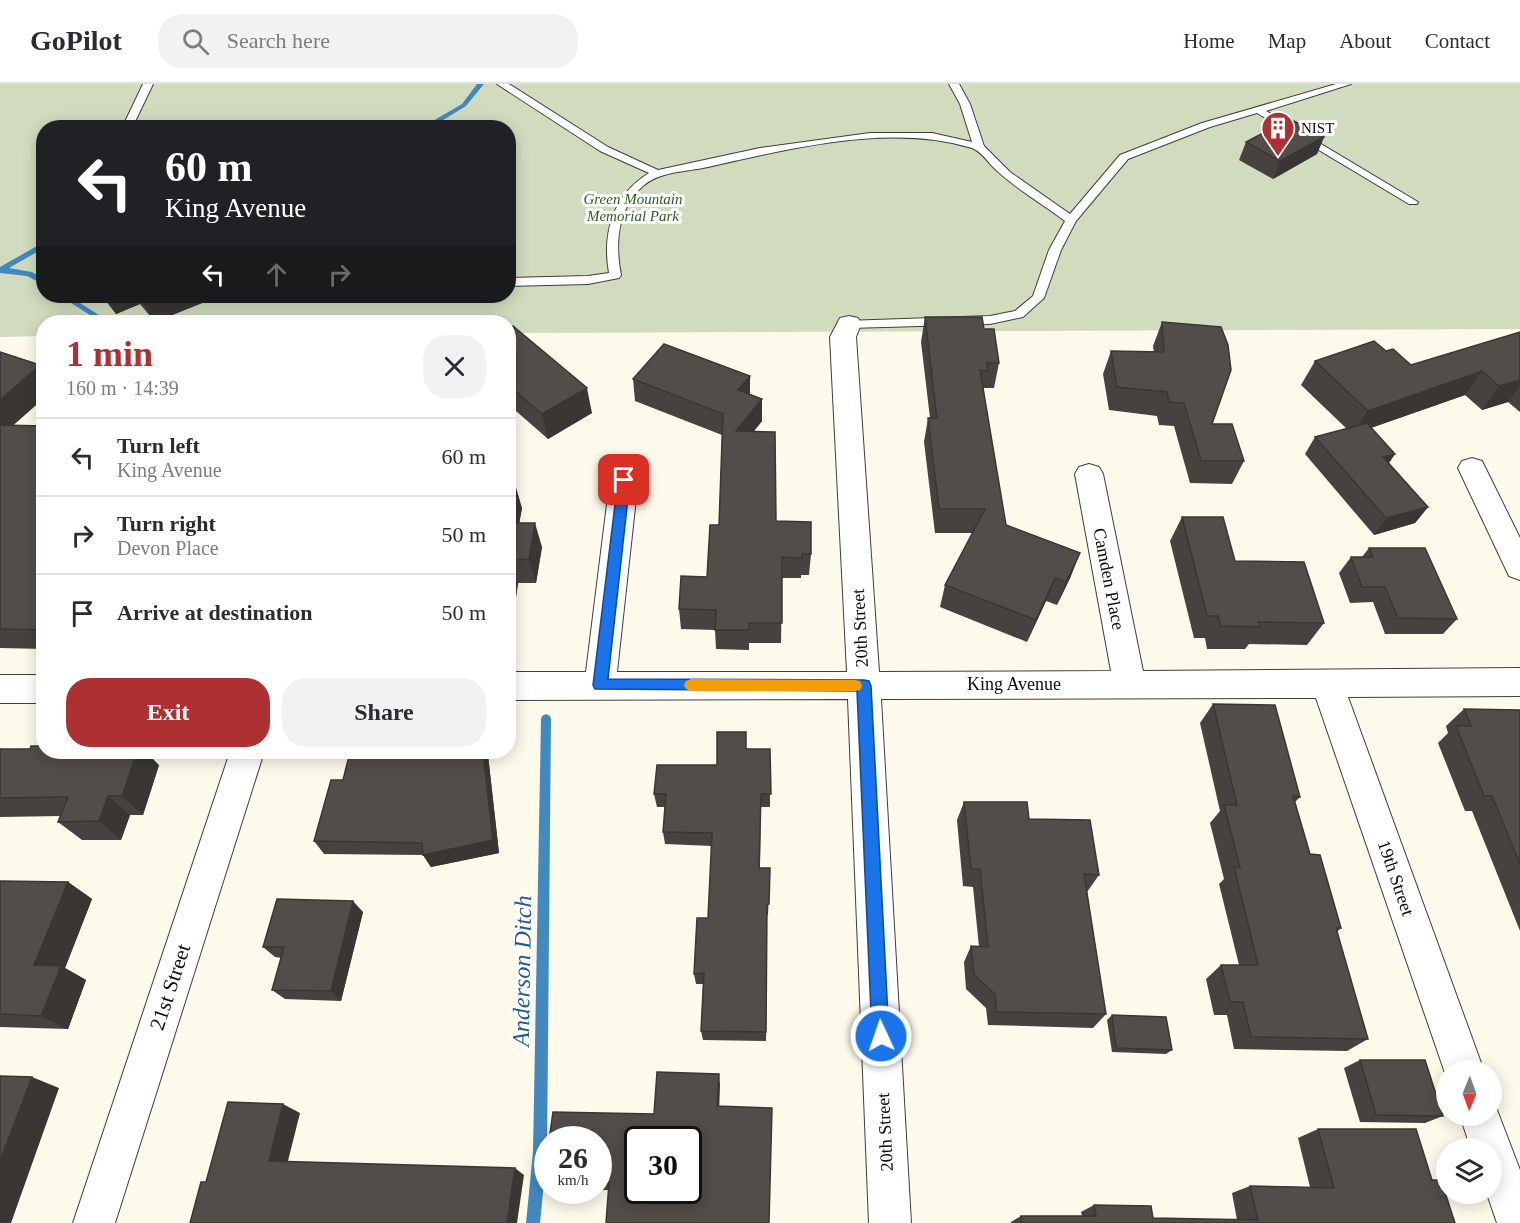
<!DOCTYPE html>
<meta charset="utf-8">
<style>
body{margin:0;font-family:"Times New Roman",serif;background:#f2f2f3;color:#2b2b33;height:100vh;display:flex;flex-direction:column;font-size:22px;white-space:nowrap}
*{box-sizing:border-box;margin:0}
p{font-size:20px;color:#7c7c81}
.icon{flex:none;width:33px;height:33px;fill:none;stroke:currentColor;stroke-width:2;stroke-linecap:round;stroke-linejoin:round}
.map{position:relative;flex:1;overflow:hidden}
.details{position:absolute;left:36px;top:231px;width:480px;height:444px;display:flex;flex-direction:column;background:#fff;border-radius:24px;box-shadow:0 3px 15px #0003}
.details>*{flex:none}
.top-card{position:absolute;left:36px;top:36px;width:480px;height:183px;border-radius:24px;box-shadow:0 3px 15px #0003;background:#202124;color:#fff;overflow:hidden}
.needle{width:39px;rotate:181deg}
.tools{position:absolute;left:1436px;top:976px;display:grid;gap:12px}
.tools a{display:grid;place-items:center;width:66px;height:66px;border-radius:50%;background:#fff;box-shadow:0 3px 15px #0003;font-size:30px}
.speed{position:absolute;left:534px;top:1042px;display:flex;gap:12px;font-size:30px;font-weight:700;text-align:center}
.speed>*{display:grid;place-content:center;width:78px;height:78px;border-radius:50%;background:#fff;box-shadow:0 3px 15px #0003;line-height:1}
.speed small{font-size:15px;font-weight:400}
.speed .limit{border:3px solid #111;border-radius:9px;background:#fff;color:#111}
.pin{position:absolute;display:grid;place-items:center;width:51px;height:51px;color:#fff;margin:-26px;border-radius:12px;box-shadow:0 3px 9px #0006}
.me{position:absolute;width:66px;margin:-33px;rotate:357deg;stroke-linejoin:round;filter:drop-shadow(0 0 4px #0008)}
.turn{display:flex;align-items:center;gap:21px;height:126px;padding:0 30px;font-size:27px}
.turn .icon{width:78px;height:78px;stroke-width:2.5}
.turn b{display:block;font-size:42px;line-height:51px}
.lanes{display:flex;align-items:center;height:57px;padding:0 30px;background:#0003;justify-content:center;gap:30px;direction:ltr}
.lanes .off{opacity:.35}
.round{display:grid;place-items:center;flex:none;width:63px;height:63px;border-radius:24px;background:#f2f2f3}
.head{display:flex;align-items:center;justify-content:space-between;height:102px;padding:0 30px}
h1{font-size:36px;font-weight:800;line-height:45px;color:#ad3132}
.primary-button{display:flex;gap:12px;margin-top:auto;padding:12px 30px}
.primary-button a{flex:1;height:69px;border-radius:24px;background:#ad3132;color:#fff;font-size:24px;font-weight:800;line-height:69px;text-align:center}
.primary-button a+a{background:#f2f2f3;color:#2b2b33}
ul{padding:0;list-style:none}
li{display:flex;align-items:center;gap:18px;height:78px;padding:0 30px;border-top:2px solid #e1e1e2}
li div{flex:1}
li b{display:block;font-size:22px}
li em{font-style:normal}
header{display:flex;align-items:center;gap:36px;box-sizing:border-box;height:84px;padding:0 30px;background:#fff;border-bottom:2px solid #e1e1e2}
header strong{font-size:28px}
nav{display:flex;gap:33px;margin-inline-start:auto;font-size:21px}
.search{width:420px;height:54px;background:#f2f2f3;display:flex;align-items:center;gap:15px;box-sizing:border-box;padding:0 21px;border-radius:24px;color:#7c7c81;font-size:22px}
.map>svg:first-child{display:block}
.cemetery{fill:#d1dcbf;fill-rule:evenodd}
.lines{fill:none;stroke-linecap:round;stroke-linejoin:round}
.stream{fill:#4289c0;fill-rule:evenodd}
.service-casing{stroke:#3e3e3e;stroke-width:2}
.minor-casing{stroke:#3e3e3e;stroke-width:2}
.service{fill:#fff;fill-rule:evenodd}
.minor{fill:#fff;fill-rule:evenodd}
.wall{fill:#47423f}
.shaded-wall{fill:#3a3633}
.building{fill:#534d49;stroke:#3a3633;stroke-width:1.5;fill-rule:evenodd}
.route{fill:#1a73e8;stroke:#114b97;stroke-width:1.5}
.slow{fill:#f59e0b}
.labels{text-anchor:middle;stroke-width:6;stroke-linejoin:round;paint-order:stroke}
.far-poi-label{font-size:15px;fill:#0b0b0b;stroke:#fff;text-anchor:start}
.far-park-label{font-size:15px;font-style:italic;fill:#2c5c22;stroke:#fff}
.street-label{font-size:18px;fill:#0b0b0b;stroke:#fff}
.near-street-label{font-size:21px;fill:#0b0b0b;stroke:#fff}
.near-water-label{font-size:24px;font-style:italic;fill:#215b90;stroke:#fff}
</style>
<header>
<strong>GoPilot</strong>
<div class="search"><svg class="icon" aria-label="search" viewBox="0 0 24 24"><circle cx="10" cy="10" r="6"/><path d="M15 15l6 6"/></svg>Search here</div>
<nav><a>Home</a><a>Map</a><a>About</a><a>Contact</a></nav>
</header>
<div class="map">
<svg width="1520" height="1139" viewBox="0 0 1520 1139">
<rect width="100%" height="100%" fill="#fdfaeb"/>
<path class="cemetery" d="M0,0H1520V245L509,249L508,238H44L43,252L0,253ZM44,44H508V212H44Z"/>
<g class="lines">
<path class="stream" d="M477,0H484L466,22L430,44H421L462,20Z
M44,158V164L9,184L32,188L44,195V201L27,192L0,189V183Z
M60,212H69L110,238H101Z
M546,630L550,632L551,635L547,1068L540,1139H526L533,1068L541,635L542,632Z"/>
<defs>
<path id="service" d="M143,0H153L132,44H122Z
M497,0H509L608,63L658,86L760,64L870,49H932L972,58L960,20L949,0H959L970,20L984,62L1010,88L1070,130L1120,71L1202,39L1336,0H1351L1266,27L1418,118L1417,120H1409L1257,29L1210,43L1128,75L1076,137L1061,166L1044,214L1023,233L990,240L849,244L843,240L845,237L990,232L1015,227L1033,212L1049,166L1065,137C1041,119 1014,104 992,82C987,76 980,67 972,64C888,38 786,66 703,84C682,88 659,88 643,102C617,125 615,160 621,191L619,194L588,200L508,202V194L588,192L609,189C602,149 613,111 649,89L600,67Z"/>
<path id="minor" d="M849,232L858,234L861,240L856,253L879,588L1111,587L1075,390L1079,383L1089,380L1099,383L1103,390L1143,587L1520,584V612L1348,613L1484,987H1446V992L1316,614L881,615L911,1139H869L848,615L508,616V588H586L610,396L614,389L624,386L634,389L638,396L617,588H847L830,253L840,234Z
M1472,374L1482,377L1520,454V496L1509,492L1458,384L1462,377Z
M0,591H44V619H0Z
M230,668H264L115,1139H73Z
M1491,1016L1494,1018L1520,1086V1139H1497L1487,1110H1491V1065H1471L1460,1032H1491Z"/>
</defs>
<use href="#service" class="service-casing"/>
<use href="#minor" class="minor-casing"/>
<use href="#service" class="service"/>
<use href="#minor" class="minor"/>
</g>
<path class="wall" d="M1324,53L1317,70L1273,95L1239,76L1246,58Z
M87,212H204L207,217L155,238L140,220L116,230L102,212L91,216Z
M925,233L984,245L999,279L994,304H984L983,307L1006,441L1071,492L1057,521L1046,517L1027,558L940,523L945,501L973,449H935L924,358L928,334H930L921,258Z
M1162,238L1212,340L1244,377L1232,400L1190,399L1174,342L1159,341L1157,332L1109,326L1103,290L1111,267L1154,268L1153,262Z
M508,245L592,329L548,355L508,320Z
M1520,248V328L1508,318L1482,326L1465,311L1371,344L1395,370L1389,379L1428,423L1415,439L1374,451L1305,370L1315,353L1347,345L1301,301L1315,277L1386,267L1411,281Z
M0,268L40,281L44,285V314L13,341L44,342V565L0,564Z
M750,292V310L762,315V337L754,347L776,437L811,470L809,491H801V494H782L781,559H749V566L716,565L715,546L681,545L679,525L707,493L719,441L722,351L635,317L633,295Z
M508,400L522,424L519,439L542,463L536,499H518L512,541H508Z
M1182,433L1235,477L1324,539L1307,561L1249,560L1245,565H1207L1205,554H1194L1170,457Z
M1369,464L1457,535L1443,550H1385L1373,518L1350,519L1339,489L1351,473H1362Z
M1213,620L1300,713L1295,718L1310,770L1341,844L1337,848L1368,955L1347,967L1234,965L1227,931H1214L1206,895L1221,881H1239L1219,800L1224,795L1210,739L1220,727L1200,639Z
M1464,625L1520,626V847L1472,727H1465L1438,659L1448,649L1446,642Z
M0,665L159,681L143,731H130L121,756H82L58,738L61,732L0,733Z
M747,665H770V723H761L760,784H770L768,831H767L766,957L703,956L701,947L703,900H696L694,890L708,834L712,762L665,760L663,748L665,723H657L654,710L717,681Z
M350,668H402L405,673L431,668H486L488,671L499,769L431,783L423,771L324,770L314,757L343,696Z
M964,718L1029,735L1099,791L1087,808L1106,930L1093,944L988,941L986,924L966,905L964,878L971,862L979,863L973,803L963,802L957,736Z
M0,797L68,798L92,815L65,884L86,896L68,945L0,943Z
M363,828L341,917L285,915L272,906L282,874L275,873L263,863Z
M1112,931L1172,966L1166,970L1112,968L1107,936Z
M1360,976L1443,1032L1425,1039L1360,1038L1344,984Z
M720,1001L609,1106H598V1056L654,1030Z
M1318,1045L1432,1096L1455,1139H1011V1138L1021,1132H1082L1081,1128L1094,1121L1153,1134L1237,1136L1232,1109L1250,1102L1310,1103L1298,1054Z"/>
<path class="shaded-wall" d="M1324,53L1317,70L1273,95L1280,77Z
M88,212H102L91,216Z
M104,212H136L140,220L116,230Z
M149,212H204L207,217L155,238L141,215Z
M40,281L44,285V314L0,353V316Z
M1482,287L1465,311L1353,350L1368,327Z
M750,292V314L738,306Z
M1520,296V302L1508,318L1482,326L1499,302Z
M587,304L592,329L548,355L542,330Z
M762,315V337L736,369V347Z
M509,334L515,359L508,396Z
M1395,370L1383,387V373Z
M515,400L522,424L515,463L508,441V436Z
M1428,423L1415,439L1374,451L1386,434Z
M535,439L542,463L536,499L529,475Z
M1080,469L1071,492L1057,521L1066,498Z
M511,476L518,499L512,541L508,532V492Z
M1055,494L1046,517L1027,558L1036,536Z
M137,668H146L159,681L143,731L122,712Z
M399,668H402L408,677L397,674Z
M483,668H486L488,671L499,769L431,783L423,771Z
M108,712L130,731L121,756L99,737Z
M68,798L92,815L65,884L86,896L68,945L41,932L34,881Z
M353,817L363,828L341,917L331,907Z
M719,990L720,1001L719,1032L717,1022Z
M32,993L59,1004L11,1139H0V1077Z
M283,1020L300,1029L286,1085L269,1077Z
M515,1084L524,1091L517,1139H507Z"/>
<path class="building" d="M1290,35L1324,53L1280,77L1246,58Z
M139,212H149L141,215Z
M925,233H982L984,245H994L999,279H987L988,287L980,286L1006,441L1080,469L1066,498L1055,494L1036,536L945,501L985,425H939L928,334H937Z
M1162,238L1221,243L1228,261L1231,286L1212,340H1232L1244,377H1201L1184,319L1169,318L1167,308L1117,303L1111,267L1164,268Z
M513,242L587,304L542,330L508,301V245Z
M1520,248V296L1499,302L1482,287L1368,327L1315,277L1374,257L1386,267L1393,265L1411,281Z
M664,260L750,292L738,306L762,315L736,347L775,348L776,437L811,438V470H802V474L782,473V539H749V546H715L716,526L679,525L681,492L707,493L710,441H719L723,330L633,295Z
M0,268L40,281L0,316Z
M1367,339L1395,370L1383,373L1428,423L1386,434L1315,353Z
M0,341L44,342V546L0,545Z
M508,400H515L508,436Z
M1182,433H1223L1235,477L1304,478L1324,539L1258,538L1260,543L1221,542L1218,532H1207Z
M508,439H535L529,475L511,476L508,492Z
M1369,464H1425L1457,535L1398,534L1385,503H1362L1351,473H1373Z
M1213,620L1275,621L1300,713L1293,712L1310,770L1320,771L1341,844H1336L1368,955L1251,953L1243,918H1230L1221,881H1258L1234,783L1240,784L1224,721H1237Z
M1464,625L1520,626V780L1492,712H1484L1456,642H1471Z
M717,648H746V665H770L771,710H761L759,784H770L769,820H767L766,948L701,947L704,889L694,890L697,834H708L712,749L663,748L666,710H654L657,681H717Z
M31,662H44V668H137L122,712H108L99,737L58,738L68,713L0,714V665H30Z
M350,668H399L397,674L431,668H483L493,756L423,771L422,759L314,757L331,696H343Z
M964,718H1027L1029,735L1090,736L1099,791L1084,790L1106,930L996,928L995,910L974,891L971,862L988,863L980,785H971Z
M0,797L68,798L34,881L61,882L41,932L0,930Z
M277,815L353,817L331,907L272,906L284,863H263Z
M1112,931L1166,933L1172,966L1116,964Z
M1360,976H1425L1443,1032L1376,1031Z
M657,988L719,990L717,1022L772,1024L769,1139H606L609,1099L598,1098V1056H549L553,1028L654,1030ZM638,1056H688V1107H638Z
M0,992L32,993L0,1077Z
M228,1018L283,1020L269,1077L515,1084L507,1139H190L201,1098H206Z
M1318,1045H1416L1432,1096H1441L1455,1139H1022L1021,1132H1096L1094,1121L1151,1122L1153,1134L1258,1136L1250,1102L1334,1104Z
M548,1071V1097H544Z"/>
<path class="route" d="M624,392L630,396L608,595L864,596L869,597L871,602L889,952L887,958L881,961L875,958L872,952L857,607L595,605L593,601L618,396Z"/>
<path class="slow" d="M691,595L855,596L860,597L862,602L860,606L855,607H691L686,605L684,601L686,597Z"/>
<defs>
<symbol id="building-pin" viewBox="-11 -11 22 30"><path d="M0 17L-7.5 6A9.5 9.5 0 1 1 7.5 6Z" fill="#ad3132" stroke="#fff"/><path d="M-4-6H4V6H1V3H-1V6H-4ZM-2.5-4.3h1.7v1.8h-1.7ZM.8-4.3h1.7v1.8H.8ZM-2.5-1h1.7V.8h-1.7ZM.8-1h1.7V.8H.8Z" fill="#fff"/></symbol>
</defs>
<g fill-rule="evenodd">
<use href="#building-pin" x="1259" y="25" width="38" height="52"/>
</g>
<g class="labels">
<g class="far-poi-label">
<text x="1301" y="49">NIST</text>
</g>
<g class="far-park-label">
<text x="633" y="120">Green Mountain<tspan x="633" dy="17">Memorial Park</tspan></text>
</g>
<g class="street-label">
<text transform="translate(1109 495) rotate(79)" y="6">Camden Place</text>
<text transform="translate(860 544) rotate(-93)" y="6">20th Street</text>
<text x="1014" y="606">King Avenue</text>
<text transform="translate(1396 794) rotate(71)" y="6">19th Street</text>
<text transform="translate(885 1048) rotate(-93)" y="6">20th Street</text>
</g>
<g class="near-street-label">
<text transform="translate(170 903) rotate(-72)" y="7">21st Street</text>
</g>
<g class="near-water-label">
<text transform="translate(522 887) rotate(-89)" y="8">Anderson Ditch</text>
</g>
</g>
</svg>
<div class="tools">
<a><svg class="needle" viewBox="-14 -14 28 28"><path d="M0-13l5 13h-10z" fill="#e53935"/><path d="M0 13l5-13h-10z" fill="#7c7c81"/></svg></a>
<a><svg class="icon" aria-label="layers" viewBox="0 0 24 24"><path d="M12 4l9 5-9 5-9-5zM3 14l9 5 9-5"/></svg></a>
</div>
<div class="speed"><div>26<small>km/h</small></div><div class="limit">30</div></div>
<div class="pin" style="left:624px;top:396px;background:#d93025"><svg class="icon" aria-label="arrive" viewBox="0 0 24 24"><path d="M6 21V4h12l-3 4 3 4H6"/></svg></div>
<svg class="me" style="left:881px;top:952px" viewBox="-20 -20 40 40"><circle r="17" fill="#1a73e8" stroke="#fff" stroke-width="3"/><path d="M0-11L8 9 0 5-8 9z" fill="#fff"/></svg>
<div class="top-card">
<div class="turn"><svg class="icon" aria-label="left" viewBox="0 0 24 24"><path d="M17 20v-9H6M10 6l-5 5 5 5"/></svg><div><b>60 m</b>King Avenue</div></div>
<div class="lanes"><svg class="icon" aria-label="left" viewBox="0 0 24 24"><path d="M17 20v-9H6M10 6l-5 5 5 5"/></svg><svg class="icon off" aria-label="ahead" viewBox="0 0 24 24"><path d="M12 20V5M6 11l6-6 6 6"/></svg><svg class="icon off" aria-label="right" viewBox="0 0 24 24"><path d="M7 20v-9h11M14 6l5 5-5 5"/></svg></div>
</div>
<section class="details">
<div class="head"><div><h1>1 min</h1><p>160 m · 14:39</p></div><a class="round"><svg class="icon" aria-label="close" viewBox="0 0 24 24"><path d="M6 6l12 12M18 6L6 18"/></svg></a></div>
<ul>
<li><svg class="icon" aria-label="left" viewBox="0 0 24 24"><path d="M17 20v-9H6M10 6l-5 5 5 5"/></svg><div><b>Turn left</b><p>King Avenue</p></div><em>60 m</em></li>
<li><svg class="icon" aria-label="right" viewBox="0 0 24 24"><path d="M7 20v-9h11M14 6l5 5-5 5"/></svg><div><b>Turn right</b><p>Devon Place</p></div><em>50 m</em></li>
<li><svg class="icon" aria-label="arrive" viewBox="0 0 24 24"><path d="M6 21V4h12l-3 4 3 4H6"/></svg><div><b>Arrive at destination</b></div><em>50 m</em></li>
</ul>
<div class="primary-button"><a>Exit</a><a>Share</a></div>
</section>
</div>
